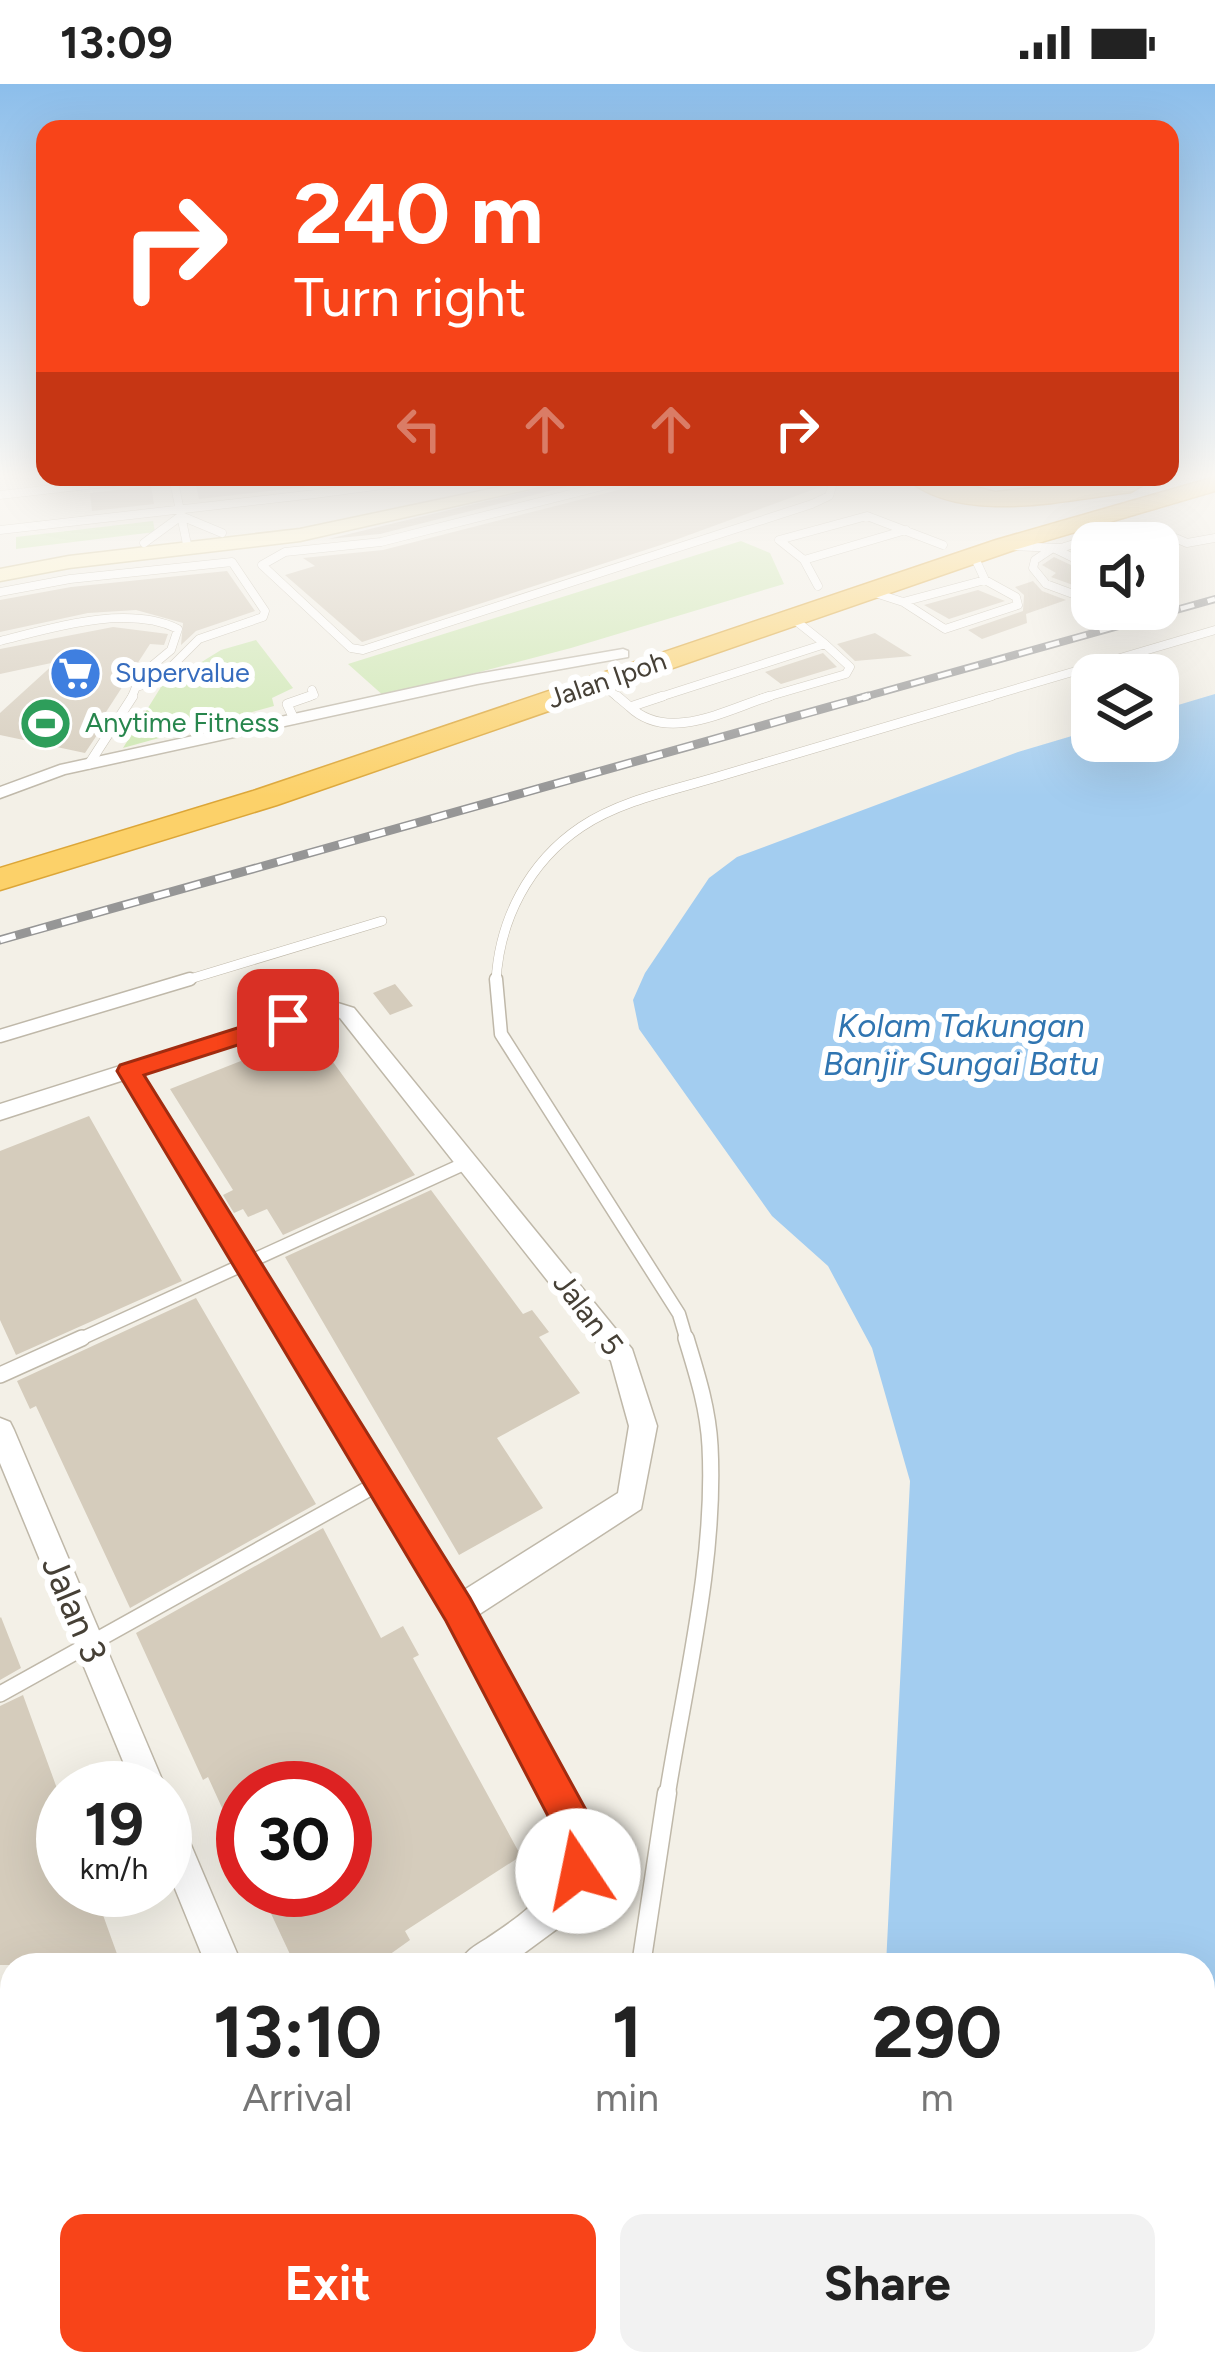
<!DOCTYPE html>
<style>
body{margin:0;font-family:Figtree,sans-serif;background:#f2f2f2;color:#222;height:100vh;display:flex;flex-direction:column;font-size:45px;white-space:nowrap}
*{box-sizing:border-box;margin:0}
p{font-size:39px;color:#767676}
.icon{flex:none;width:66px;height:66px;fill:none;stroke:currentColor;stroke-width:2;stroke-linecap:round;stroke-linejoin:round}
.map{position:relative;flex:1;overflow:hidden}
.panel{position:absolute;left:0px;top:1869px;width:1215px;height:423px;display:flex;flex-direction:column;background:#fff;border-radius:36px 36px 0 0;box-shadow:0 12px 48px #0002}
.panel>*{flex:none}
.banner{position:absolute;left:36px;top:36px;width:1143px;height:366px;border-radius:24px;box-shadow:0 12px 48px #0002;background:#f84419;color:#fff;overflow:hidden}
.buttons{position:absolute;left:1071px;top:438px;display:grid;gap:24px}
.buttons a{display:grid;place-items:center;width:108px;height:108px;border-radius:24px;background:#fff;box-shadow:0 12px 48px #0002;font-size:60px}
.speed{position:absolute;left:36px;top:1677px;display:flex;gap:24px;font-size:60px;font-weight:700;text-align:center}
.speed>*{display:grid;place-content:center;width:156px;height:156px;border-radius:50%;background:#fff;box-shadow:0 12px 48px #0002;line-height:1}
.speed small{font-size:30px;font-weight:400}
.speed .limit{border:18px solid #d22;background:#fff;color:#111}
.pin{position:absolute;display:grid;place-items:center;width:102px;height:102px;color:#fff;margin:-51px;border-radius:24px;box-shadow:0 6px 18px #0006}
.me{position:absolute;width:132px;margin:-66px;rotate:349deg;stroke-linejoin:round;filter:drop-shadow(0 0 9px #0008)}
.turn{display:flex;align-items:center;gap:42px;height:252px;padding:0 60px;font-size:54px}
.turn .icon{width:156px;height:156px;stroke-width:2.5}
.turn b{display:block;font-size:84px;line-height:102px}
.lanes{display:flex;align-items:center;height:114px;padding:0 60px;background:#0003;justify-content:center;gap:60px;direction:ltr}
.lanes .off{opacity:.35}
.eta{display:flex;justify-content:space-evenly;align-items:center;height:204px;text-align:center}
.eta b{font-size:72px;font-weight:700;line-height:84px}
.cta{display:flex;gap:24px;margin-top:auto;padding:24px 60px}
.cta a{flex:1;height:138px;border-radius:24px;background:#f84419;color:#fff;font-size:48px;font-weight:700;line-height:138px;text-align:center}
.cta a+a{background:#f2f2f2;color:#222}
.status{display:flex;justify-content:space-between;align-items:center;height:84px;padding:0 60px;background:#fff;direction:ltr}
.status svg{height:33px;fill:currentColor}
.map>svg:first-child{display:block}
.green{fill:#cce7b0}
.water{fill:#a3cdf0}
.building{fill:#d5ccbc}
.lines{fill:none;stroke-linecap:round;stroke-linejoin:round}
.lane-far4-casing{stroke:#bfb8a9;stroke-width:9}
.lane-far3-casing{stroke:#bfb8a9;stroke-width:10}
.lane-far2-casing{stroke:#bfb8a9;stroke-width:15}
.lane-far1-casing{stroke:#bfb8a9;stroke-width:18}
.lane-casing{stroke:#bfb8a9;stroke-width:21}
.street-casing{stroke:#bfb8a9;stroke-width:3}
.secondary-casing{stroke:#d3c597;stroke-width:3}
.highway-casing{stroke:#dca638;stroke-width:3}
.lane-far4{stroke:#fff;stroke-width:8}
.lane-far3{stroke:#fff;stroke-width:9}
.lane-far2{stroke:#fff;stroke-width:12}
.lane-far1{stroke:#fff;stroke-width:15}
.lane{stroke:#fff;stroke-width:18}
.street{fill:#fff;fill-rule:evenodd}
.secondary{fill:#fef3c6;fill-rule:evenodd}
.highway{fill:#fcd169;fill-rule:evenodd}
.rail-far1-casing{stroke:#969696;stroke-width:8}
.rail-casing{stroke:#969696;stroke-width:9}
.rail-far1{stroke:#fff;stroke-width:4.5;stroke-dasharray:14;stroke-linecap:butt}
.rail{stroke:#fff;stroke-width:6;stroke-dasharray:16;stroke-linecap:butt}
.route{fill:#f84419;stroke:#a12c10;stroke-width:3}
.labels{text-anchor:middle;stroke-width:12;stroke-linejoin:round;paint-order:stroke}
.far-shop-label{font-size:27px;fill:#366cbe;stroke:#fff;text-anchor:start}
.far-street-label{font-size:27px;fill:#464036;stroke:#fff}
.far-leisure-label{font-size:27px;fill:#27864d;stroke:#fff;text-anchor:start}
.street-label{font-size:30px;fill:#464036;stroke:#fff}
.water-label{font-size:33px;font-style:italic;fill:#3075b1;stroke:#fff}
.near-street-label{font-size:36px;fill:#464036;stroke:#fff}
</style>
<div class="status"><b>13:09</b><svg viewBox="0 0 49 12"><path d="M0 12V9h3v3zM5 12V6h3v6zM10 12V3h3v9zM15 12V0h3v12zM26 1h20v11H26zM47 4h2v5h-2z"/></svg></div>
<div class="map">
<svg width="1215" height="2290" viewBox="0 0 1215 2290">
<rect width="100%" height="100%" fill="#f3f0e7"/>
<path class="green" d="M153,437L155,448L16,465V453Z
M741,457L770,469L784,500L571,564L385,613L348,580Z
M256,556L293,604L272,614L274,622L123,664L161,603L221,566Z"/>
<path class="water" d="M1215,610V2290H866V2280H1203V1881H886L910,1397L872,1264L828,1182L772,1132L639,945L633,916L645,889L709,794L737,773L1018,668L1092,646V657H1158V627Z"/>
<path class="building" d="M194,393H302L305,403L199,415Z
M587,393L600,394L380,450L328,455Z
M669,393H826L823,402L667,459L362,558L285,491L315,482L303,474L383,466Z
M151,402L154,420L92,427L90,409Z
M1054,473L1092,491V508L1051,493L1056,489L1042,481Z
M227,487L255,527L196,547L181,561L183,539L136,526L88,529L0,548V516L71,503Z
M1033,497L1042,507L1066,516L1026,530L1027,539L982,555L968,546L1023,527L1024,511L1015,503Z
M978,506L1005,517L949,535L924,521Z
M113,543L168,550L164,561L150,560L97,642H103L85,669L0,651V629L56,578L0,590V565Z
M875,549L912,572L855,577L837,560Z
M823,569L837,583L781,600L765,588Z
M395,900L413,922L390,931L373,909Z
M312,949L415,1091L283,1151L267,1125L248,1133L243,1125L234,1129L223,1111L233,1106L170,1005Z
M89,1032L182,1197L16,1271L0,1236V1067Z
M431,1106L523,1230L532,1226L549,1248L539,1253L580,1309L497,1354L543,1424L459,1471L285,1173Z
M196,1214L316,1420L130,1524L36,1322L30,1325L17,1297Z
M323,1444L381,1554L403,1542L419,1571L413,1574L521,1772L405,1847L410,1856L375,1881H295L260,1806H345V1704H243V1770L208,1693L203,1696L136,1549Z
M1,1533L21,1584L0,1596V1534Z
M23,1611L63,1721V1806H94L121,1881H0V1622Z"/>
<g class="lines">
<defs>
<path id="lane-far4" d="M173,393L188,465
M638,393L381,458L285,468L262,481L351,564L363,566L812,420L829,412L835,393
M984,393H1005
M0,411L158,393
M181,432L222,449
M1154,445L1187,459L1215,454
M0,446L315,410L390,400L402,393
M1106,450L1127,459
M144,459L181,432
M1009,462L1061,464L1106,450L1104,432
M1158,473L1172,481L1158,491
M804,476L906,446
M1092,483L1053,464L1035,476L1033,484L1046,500L1092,517
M818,502L804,476L779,456L867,432L943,461
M869,507L903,518L985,496L974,472
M0,508L70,495L232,478L265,527L263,533L199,555L171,583L140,602
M903,518L945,545L1018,521L1016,513L985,496
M0,557C52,544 127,520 178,545L171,566L141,591L131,615
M600,599L620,615
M301,615L314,611L312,606
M654,615L825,560L791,533
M760,615L846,590L850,583L825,560
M981,615L1215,546"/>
<path id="lane-far3" d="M617,612L630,623L663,612
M630,623C668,659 726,626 770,612
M294,635L287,620L310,612
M89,680L133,612
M180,898L382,837
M496,898C499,836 529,778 581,743C623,715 679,705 727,690C815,664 903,638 991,612"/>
<path id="lane-far2" d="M496,895L501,950L679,1230L687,1257
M0,952L190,895
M76,1257L468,1078"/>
<path id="lane-far1" d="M0,1291L82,1254
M0,1610L379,1399
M667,1712C685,1598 716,1478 710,1362C708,1324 697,1290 686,1254"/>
<path id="lane" d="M641,1881L667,1709
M0,2072L12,2064
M582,2290L584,2280"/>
<path id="street" d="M623,565L628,567V573L477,600L65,690L0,714V703L60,681L477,590Z
M328,916L354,924L632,1265L657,1342L641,1425L478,1531L595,1750L587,1798L561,1842L508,1881H459C465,1867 473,1863 486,1855C531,1824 556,1810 561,1752L448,1536L124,996L0,1036V1020ZM328,930L340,934L611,1277L629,1342L618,1409L464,1506L142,990Z
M0,1334L10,1338L14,1346L161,1693L166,1704L165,1707V1704H134L0,1379Z
M165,1723L177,1728L242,1881H206L165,1780Z
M359,2280H401L404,2290H362Z"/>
<path id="secondary" d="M547,393H583L300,457L69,484L0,497V485L69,472L300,445Z"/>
<path id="highway" d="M905,393H936L995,408L1131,394L1143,401L1131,408C1068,416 956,442 905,393Z
M1215,393V407L1014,466L277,721L0,806V784L253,707L996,456Z"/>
</defs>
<use href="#lane-far4" class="lane-far4-casing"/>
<use href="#lane-far3" class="lane-far3-casing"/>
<use href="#lane-far2" class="lane-far2-casing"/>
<use href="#lane-far1" class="lane-far1-casing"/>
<use href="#lane" class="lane-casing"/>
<use href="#street" class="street-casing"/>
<use href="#secondary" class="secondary-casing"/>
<use href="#highway" class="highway-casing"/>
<use href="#lane-far4" class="lane-far4"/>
<use href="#lane-far3" class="lane-far3"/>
<use href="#lane-far2" class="lane-far2"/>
<use href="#lane-far1" class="lane-far1"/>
<use href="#lane" class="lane"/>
<use href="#street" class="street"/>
<use href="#secondary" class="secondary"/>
<use href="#highway" class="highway"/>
<defs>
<path id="rail-far1" d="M857,615L1215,515"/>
<path id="rail" d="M0,856L868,612"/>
</defs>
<use href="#rail-far1" class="rail-far1-casing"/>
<use href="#rail" class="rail-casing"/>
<use href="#rail-far1" class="rail-far1"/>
<use href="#rail" class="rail"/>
</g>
<linearGradient id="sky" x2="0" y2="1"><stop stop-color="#8cbeeb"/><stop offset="0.55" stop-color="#faf8f4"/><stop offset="1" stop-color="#faf8f4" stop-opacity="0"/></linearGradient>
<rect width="1215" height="712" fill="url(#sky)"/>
<path class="route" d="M288,928L300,936L297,942L144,991L470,1514L592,1737C600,1757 600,1780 592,1800L578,1806L565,1800L559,1787V1753L446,1537L117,987L120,981Z"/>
<defs>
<symbol id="supermarket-disc" viewBox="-11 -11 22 22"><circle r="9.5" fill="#3f7fe0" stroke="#fff"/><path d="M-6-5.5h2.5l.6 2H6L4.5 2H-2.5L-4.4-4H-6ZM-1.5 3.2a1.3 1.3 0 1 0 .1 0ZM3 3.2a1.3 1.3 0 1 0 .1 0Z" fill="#fff"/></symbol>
<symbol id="stadium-disc" viewBox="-11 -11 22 22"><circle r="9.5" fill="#2e9e5b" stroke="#fff"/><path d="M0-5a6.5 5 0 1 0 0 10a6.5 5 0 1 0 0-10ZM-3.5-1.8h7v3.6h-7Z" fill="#fff"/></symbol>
</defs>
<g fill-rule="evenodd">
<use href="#supermarket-disc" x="46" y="560" width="59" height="59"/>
<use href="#stadium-disc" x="16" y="610" width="59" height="59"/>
</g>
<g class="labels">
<g class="far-shop-label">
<text x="115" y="598">Supervalue</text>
</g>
<g class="far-street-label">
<text transform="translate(607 596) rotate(-19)" y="9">Jalan Ipoh</text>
</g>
<g class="far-leisure-label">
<text x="85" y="648">Anytime Fitness</text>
</g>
<g class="street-label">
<text transform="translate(588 1230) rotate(53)" y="10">Jalan 5</text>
</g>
<g class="water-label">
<text x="961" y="953">Kolam Takungan<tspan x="961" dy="38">Banjir Sungai Batu</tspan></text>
</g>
<g class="near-street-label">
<text transform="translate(75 1525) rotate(67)" y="13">Jalan 3</text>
</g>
</g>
</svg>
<div class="buttons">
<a><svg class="icon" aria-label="sound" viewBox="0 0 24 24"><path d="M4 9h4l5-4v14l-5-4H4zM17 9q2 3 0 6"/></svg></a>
<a><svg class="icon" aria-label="layers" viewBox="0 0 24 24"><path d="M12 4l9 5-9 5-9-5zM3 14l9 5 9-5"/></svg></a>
</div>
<div class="speed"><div>19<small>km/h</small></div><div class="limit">30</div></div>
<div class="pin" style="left:288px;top:936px;background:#d93025"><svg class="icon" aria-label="arrive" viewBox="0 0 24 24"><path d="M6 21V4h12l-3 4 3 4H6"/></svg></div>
<svg class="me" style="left:578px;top:1787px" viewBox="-20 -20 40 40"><circle r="19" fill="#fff"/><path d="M0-13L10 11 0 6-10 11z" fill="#f84419"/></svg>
<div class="banner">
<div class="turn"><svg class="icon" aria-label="right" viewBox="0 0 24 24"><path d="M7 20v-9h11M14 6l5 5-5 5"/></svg><div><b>240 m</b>Turn right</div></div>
<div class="lanes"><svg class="icon off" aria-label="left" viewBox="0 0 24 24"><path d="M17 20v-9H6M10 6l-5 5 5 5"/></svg><svg class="icon off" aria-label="ahead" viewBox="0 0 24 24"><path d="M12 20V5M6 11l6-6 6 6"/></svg><svg class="icon off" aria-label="ahead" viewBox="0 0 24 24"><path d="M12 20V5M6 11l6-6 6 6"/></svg><svg class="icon" aria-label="right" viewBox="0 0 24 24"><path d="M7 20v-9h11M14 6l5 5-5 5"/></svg></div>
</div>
<section class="panel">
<div class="eta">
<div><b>13:10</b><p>Arrival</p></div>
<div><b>1</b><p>min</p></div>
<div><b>290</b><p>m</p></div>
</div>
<div class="cta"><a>Exit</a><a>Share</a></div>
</section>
</div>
